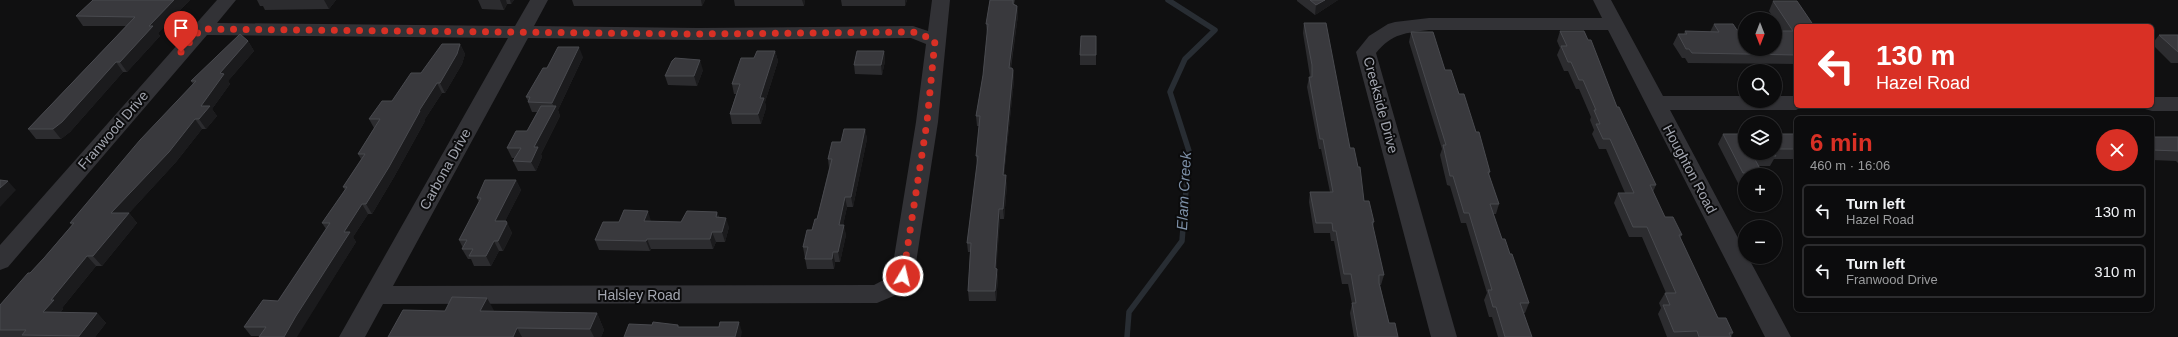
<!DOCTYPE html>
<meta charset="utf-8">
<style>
body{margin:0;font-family:Helvetica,sans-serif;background:#1a1a1b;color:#f1f3f6;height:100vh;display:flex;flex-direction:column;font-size:15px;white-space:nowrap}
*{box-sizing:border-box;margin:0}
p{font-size:13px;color:#9a9b9d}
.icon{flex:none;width:22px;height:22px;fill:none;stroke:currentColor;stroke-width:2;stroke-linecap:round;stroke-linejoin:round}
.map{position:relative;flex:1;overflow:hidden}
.drawer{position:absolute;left:1794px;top:116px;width:360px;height:196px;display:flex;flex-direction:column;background:#0c0c0d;border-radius:6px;box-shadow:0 1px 3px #0004,0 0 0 1px #2c2c2e}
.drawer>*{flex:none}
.banner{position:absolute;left:1794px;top:24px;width:360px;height:84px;border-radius:6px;box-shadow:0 1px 3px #0004,0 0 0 1px #2c2c2e;background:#d93025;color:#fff;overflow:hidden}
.needle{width:26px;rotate:180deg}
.fabs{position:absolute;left:1738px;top:12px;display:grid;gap:8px}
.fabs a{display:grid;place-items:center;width:44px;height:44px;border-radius:50%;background:#0c0c0d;box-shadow:0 1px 3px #0004,0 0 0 1px #2c2c2e;font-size:20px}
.pin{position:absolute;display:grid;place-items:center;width:34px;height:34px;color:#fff;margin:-41px -17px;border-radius:50% 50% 50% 0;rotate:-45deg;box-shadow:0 0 4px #0007}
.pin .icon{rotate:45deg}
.me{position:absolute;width:44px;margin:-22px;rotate:9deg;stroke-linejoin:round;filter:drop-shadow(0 0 3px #0008)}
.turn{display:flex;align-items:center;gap:14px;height:84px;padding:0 16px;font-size:18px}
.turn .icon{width:52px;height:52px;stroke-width:2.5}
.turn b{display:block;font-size:28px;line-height:34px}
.round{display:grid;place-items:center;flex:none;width:42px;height:42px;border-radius:21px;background:#1a1a1b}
.head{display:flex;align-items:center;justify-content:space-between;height:68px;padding:0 16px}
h1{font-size:24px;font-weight:800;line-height:30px;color:#d93025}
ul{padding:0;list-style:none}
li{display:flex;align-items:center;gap:12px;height:54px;margin:0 8px 6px;padding:0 8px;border:2px solid #2c2c2e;border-radius:6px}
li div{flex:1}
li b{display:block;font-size:15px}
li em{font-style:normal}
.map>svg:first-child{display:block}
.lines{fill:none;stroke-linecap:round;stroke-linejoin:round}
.stream{stroke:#282d33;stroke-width:5.5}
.minor{fill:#323236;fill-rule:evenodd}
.wall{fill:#2c2c2f}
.shaded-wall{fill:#1b1b1d}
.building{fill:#39393d;stroke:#494a4f}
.route{stroke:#d93025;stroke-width:7;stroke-dasharray:0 12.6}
.labels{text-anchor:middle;stroke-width:4;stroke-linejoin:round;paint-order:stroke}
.street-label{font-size:14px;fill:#a3a6b0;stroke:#0b0b0c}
.water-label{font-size:15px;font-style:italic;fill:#7d90a8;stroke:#0b0b0c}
</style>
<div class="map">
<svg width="2178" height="337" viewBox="0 0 2178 337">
<rect width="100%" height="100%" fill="#101011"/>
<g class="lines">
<path class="stream" d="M1127,337L1129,312L1182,241L1189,151L1170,92L1185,59L1215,30L1168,0"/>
<path class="minor" d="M217,0H236L217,23L515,26L530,0H548L534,26L698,28L913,26L928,31L932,0H950L938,122L913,282L910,289L877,303L383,304L365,337H339L508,38L207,35L8,267L0,270V245ZM528,38L698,40L911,38L926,44L916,122L891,276L874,285L393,286Z
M1593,0H1611L1663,96H1745V101H1775V96H1796V106H1804L1796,110H1670L1745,251V257H1748L1791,337H1765L1608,30H1429C1406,33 1392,33 1376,53L1457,337H1431L1356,52L1369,36L1388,24L1395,22L1429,18H1602Z
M2152,97H2178V111H2152L2145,109L2143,106H2152Z"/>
</g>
<path class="wall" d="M93,0H190L158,33L160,36L127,72H123L70,132L61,139H36L28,129L126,26H83L76,16Z
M257,0H336L329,9L265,10L263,6H260Z
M478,0H514L511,4H507L504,10L482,9Z
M572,0H705L702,6H574Z
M734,0H805L804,6H735Z
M841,0H907L905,6H842Z
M990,0H1015L1014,4L1017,6L1018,15L1011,68L1013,70L1014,80L1004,175L1007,185L1004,219H1000L996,268L998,278L996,301H969L968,291L970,252H968L967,243L977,165L976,156L979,126H977L976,116L983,75L987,34L986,24Z
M1297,0H1338L1315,15L1297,1Z
M1773,1L1796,26V64L1688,63L1685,58H1682L1673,44L1678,34H1684L1685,31L1710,32L1714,24L1737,30L1782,31L1775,20V19H1774L1769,11Z
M1304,23L1350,148L1364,201L1374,222L1373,227L1384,275L1381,285H1380L1389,323L1398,337H1354L1350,313L1352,304L1348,284H1342L1334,241H1331L1330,233H1314L1309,202L1310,192H1330L1321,149H1319L1307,87L1309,77H1310L1303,33Z
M1560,31L1617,107L1656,185L1653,192L1665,217L1682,235L1680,238L1718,318L1733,333L1731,337H1667L1658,314L1661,308L1659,303L1665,293H1666L1642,237H1629L1614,203L1618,193H1625L1606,149H1599L1592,134L1594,130L1590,120L1591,117L1579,89H1576L1568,71H1564L1557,55L1560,48L1557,41Z
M1411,32L1445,70L1459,94L1476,132L1490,172L1489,175L1499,204L1496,214H1493L1502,239L1510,254L1529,303L1525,313H1523L1532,337H1498L1492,317H1489L1484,300L1487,293L1466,223H1461L1450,186L1447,185L1440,155L1442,149L1409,42Z
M2159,35H2178V63H2171L2152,44Z
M1096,36V65H1080V55Z
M248,41L254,51L228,81L230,84L212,109L217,116L206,129H202L176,162L129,213L137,223L102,266H96L62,308L63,309L60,313H97L106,323L95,337H0V305L44,258L72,225L70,223L193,84L191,81Z
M460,44L465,54L462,64L445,93H442L425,119V121L394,177L372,214H368L353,237L356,242L303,326L260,336H251L244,327L278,301L326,229L322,223L345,190L343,187L361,159L358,154L374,128L369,119L392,101L421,73Z
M775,51L778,61L765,102L766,108L761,124H732L730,114L736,94H734L732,84L754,58Z
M884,51L885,61L882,75L855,74L854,65Z
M583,57L558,110L560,116L541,154L542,157L536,171H518L513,161L515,158H512L507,148L527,131L537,112H532L528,102V101L526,97L547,68Z
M703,70L697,86L668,85L665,76Z
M865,129L867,139L853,207H847L843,225L846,235L840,262H835L834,269H807L803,247L812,230L817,219L829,168L828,159L841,142Z
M1723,134L1745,153H1775V134H1796V159H1774L1770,166H1759L1763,174L1762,175H1745V183H1738L1718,144Z
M2152,137H2178V163L2176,161L2152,160Z
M516,180L521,190L505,221H506L512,233L503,251H499L491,266H474L471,259H468L462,249L463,248L459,240L479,202L477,198Z
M717,212L719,217L729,227L725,242H716L713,249H651L650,251L599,250L595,240L619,222L651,221V222H681Z
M494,311L597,313L604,330L601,337H388Z"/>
<path class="shaded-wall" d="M174,0H190L158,33L160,36L127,72L120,62L149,26Z
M324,0H336L329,9Z
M500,0H506L507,4L504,10Z
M510,0H514L511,4Z
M701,0H705L702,6Z
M802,0H805L804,6Z
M905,0H907L905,6Z
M1325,0H1338L1315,15L1316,5Z
M1017,6L1018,15L1009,77V68Z
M248,41L254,51L228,81L230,84L212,109L217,116L206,129L199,119L201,106L220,73Z
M460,44L465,54L462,64L445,93L440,83Z
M579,47L583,57L558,110L560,116L541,154L542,157L536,171L531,162L534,147L555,108L552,103Z
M775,51L778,61L765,102L766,108L761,124L758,114L760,98Z
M884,51L885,61L882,75L881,65Z
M700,60L703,70L697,86L694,76Z
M116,62L123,72L70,132L61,139L53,129Z
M1013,70L1014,80L1003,185V175Z
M437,83L442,93L425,119V121L394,177L372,214L366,204L419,111Z
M195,119L202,129L176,162L120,223L111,213Z
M865,129L867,139L853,207L851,197Z
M1006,175L1007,185L1004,219L1003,209Z
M516,180L521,190L500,231L495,221Z
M8,181L16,190L0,207V188Z
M845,197L847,207L841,235L839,225Z
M362,204L368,214L353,237L356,242L297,337H284L344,232Z
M999,209L1000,219L996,278L995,268Z
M648,211L651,221L648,231L644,221Z
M717,212L720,222L716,217Z
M129,213L137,223L102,266L93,256Z
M726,218L729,227L725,242L722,232Z
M506,221L512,233L503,251L498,241Z
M844,225L846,235L840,262L838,252Z
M712,232L716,242L713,249L710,239Z
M647,239L651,249L650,251L646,241Z
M494,241L499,251L491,266L486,256Z
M833,252L835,262L834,269L832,259Z
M87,256L96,266L62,308L63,309L52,322L43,312L51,300Z
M997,269L998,278L996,301L995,291Z
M487,298L496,314L480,311Z
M97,313L106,323L95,337H80L79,336Z
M597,313L604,330L601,337H594L590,329Z
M739,322L742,332L741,337H735Z
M517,328L522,337H513Z"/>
<path class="building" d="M93,0H174L149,26H153L120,62H116L62,122L53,129H28L135,17L76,16Z
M990,0H1013V4L1017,6L1009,68H1012L1013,70L1003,175H1006L1003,209H999L995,268L997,269L995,291H968L971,243H967L978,156H976L980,116H976L983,75L988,24H986Z
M1310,0H1325L1316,5Z
M1773,1H1797L1814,26H1796V55L1692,53L1689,49H1686L1678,34H1687L1685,31L1719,32L1714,24H1733L1737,30H1745V49H1775V31H1793Z
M1304,23H1326L1350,148H1354L1358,167H1360L1364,201H1369L1374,222H1372L1384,275H1379V283L1389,323H1395L1398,337H1358L1352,303H1356L1351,274H1344L1336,231H1333L1332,223H1316L1310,192H1333L1323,139H1320L1309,77H1312V65Z
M1560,31H1584L1588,40H1591L1617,107H1619L1656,185H1650L1665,217H1673L1682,235H1679L1718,318H1726L1733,333H1729L1731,337H1699L1697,331L1674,332L1663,305H1670L1665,293H1676L1647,227H1633L1618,193H1634L1610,139H1603L1596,124H1600L1594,110H1596L1583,80H1579L1571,62H1568L1561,46H1567Z
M1411,32H1433L1445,70H1451L1459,94H1464L1476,132H1479L1490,172H1488L1499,204H1490L1502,239H1505L1510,254H1512L1529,303H1520L1532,337H1505L1496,307H1493L1488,290H1492L1469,213H1464L1453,176H1450L1443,145H1446Z
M240,34L248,41L220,73L224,74L201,106H210L199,119H195L169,152L111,213H129L93,256H87L51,300H54L43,312L97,313L79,336L22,335L26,330H0V305L28,273H30L44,258L74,223H70L140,140L196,81H191Z
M2159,35H2178V52Z
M1081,36H1096V55H1080Z
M442,44H460L457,54L440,83H437L419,111H420L389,167L366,204H362L344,232H350L296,316L284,337H259L266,327H244L263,300L278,301L330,223H322L347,187H343L365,154H358L380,119H369L382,101H392L411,73H421Z
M558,47H579L552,103L528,102L530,97H526L543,68H547Z
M757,51H775L760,98H764L758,114H730L740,84H732L741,58H754Z
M857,51H884L881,65H854Z
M675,58L700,60L694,76H665L672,61Z
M541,106H556L534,147H538L531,162L513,161L521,148H507L516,131H527Z
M844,129H865L851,197H845L839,225H844L838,252H833L832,259H805L808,247H803L807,230H812L815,219H817L832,159H828L832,142H841Z
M1723,134H1745V153H1774L1776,156H1753L1763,174L1743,173Z
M1775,134H1796V149H1775Z
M2152,137H2178V151L2152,150Z
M0,180L8,181L0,188Z
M485,180H516L495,221H506L507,223L498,241H494L486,256H469L473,249H462L467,240H459L481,198H477Z
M624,210L648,211L644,221L681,222L687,211L717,212L716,217L726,218L722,232H712L710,239H647L646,241L595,240L603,222H619Z
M452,297L487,298L480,311L597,313L590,329L517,328L513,337H388L403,310L445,311Z
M653,322L678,325V327H719L720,322H739L735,337H624L629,324L652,325Z"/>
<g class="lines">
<path class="route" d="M181,52L201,29L698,34L913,32L935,40L927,122L903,276"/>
</g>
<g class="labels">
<g class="street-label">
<text transform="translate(1381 105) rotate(75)" y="5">Creekside Drive</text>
<text transform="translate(113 130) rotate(-49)" y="5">Franwood Drive</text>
<text transform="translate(445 169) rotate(-61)" y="5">Carbona Drive</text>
<text transform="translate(1690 169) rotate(62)" y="5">Houghton Road</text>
<text x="639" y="300">Halsley Road</text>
</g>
<g class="water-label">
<text transform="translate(1184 191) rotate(-87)" y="5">Elam Creek</text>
</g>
</g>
</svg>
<div class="fabs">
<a><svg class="needle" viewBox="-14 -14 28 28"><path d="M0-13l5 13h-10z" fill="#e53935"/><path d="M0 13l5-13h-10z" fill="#9a9b9d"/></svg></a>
<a><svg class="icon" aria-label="search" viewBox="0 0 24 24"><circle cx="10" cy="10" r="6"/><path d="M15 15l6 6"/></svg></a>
<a><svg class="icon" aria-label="layers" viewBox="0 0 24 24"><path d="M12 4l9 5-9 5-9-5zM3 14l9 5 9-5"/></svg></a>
<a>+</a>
<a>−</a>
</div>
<div class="pin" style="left:181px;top:52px;background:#d93025"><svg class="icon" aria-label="arrive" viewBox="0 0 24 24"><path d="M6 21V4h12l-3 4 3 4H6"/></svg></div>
<svg class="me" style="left:903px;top:276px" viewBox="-20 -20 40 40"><circle r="17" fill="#d93025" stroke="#fff" stroke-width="3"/><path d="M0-11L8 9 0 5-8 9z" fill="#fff"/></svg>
<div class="banner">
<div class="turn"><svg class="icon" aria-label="left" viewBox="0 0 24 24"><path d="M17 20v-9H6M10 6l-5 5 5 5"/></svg><div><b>130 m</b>Hazel Road</div></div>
</div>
<section class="drawer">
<div class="head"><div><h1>6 min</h1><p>460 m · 16:06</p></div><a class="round" style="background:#d93025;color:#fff"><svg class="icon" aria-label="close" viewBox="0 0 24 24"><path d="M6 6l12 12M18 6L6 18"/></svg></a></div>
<ul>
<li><svg class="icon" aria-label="left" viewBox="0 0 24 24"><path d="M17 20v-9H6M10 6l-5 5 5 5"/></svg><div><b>Turn left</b><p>Hazel Road</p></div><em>130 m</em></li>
<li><svg class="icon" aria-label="left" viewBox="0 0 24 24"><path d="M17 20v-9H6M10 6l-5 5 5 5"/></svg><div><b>Turn left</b><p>Franwood Drive</p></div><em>310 m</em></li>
</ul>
</section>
</div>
